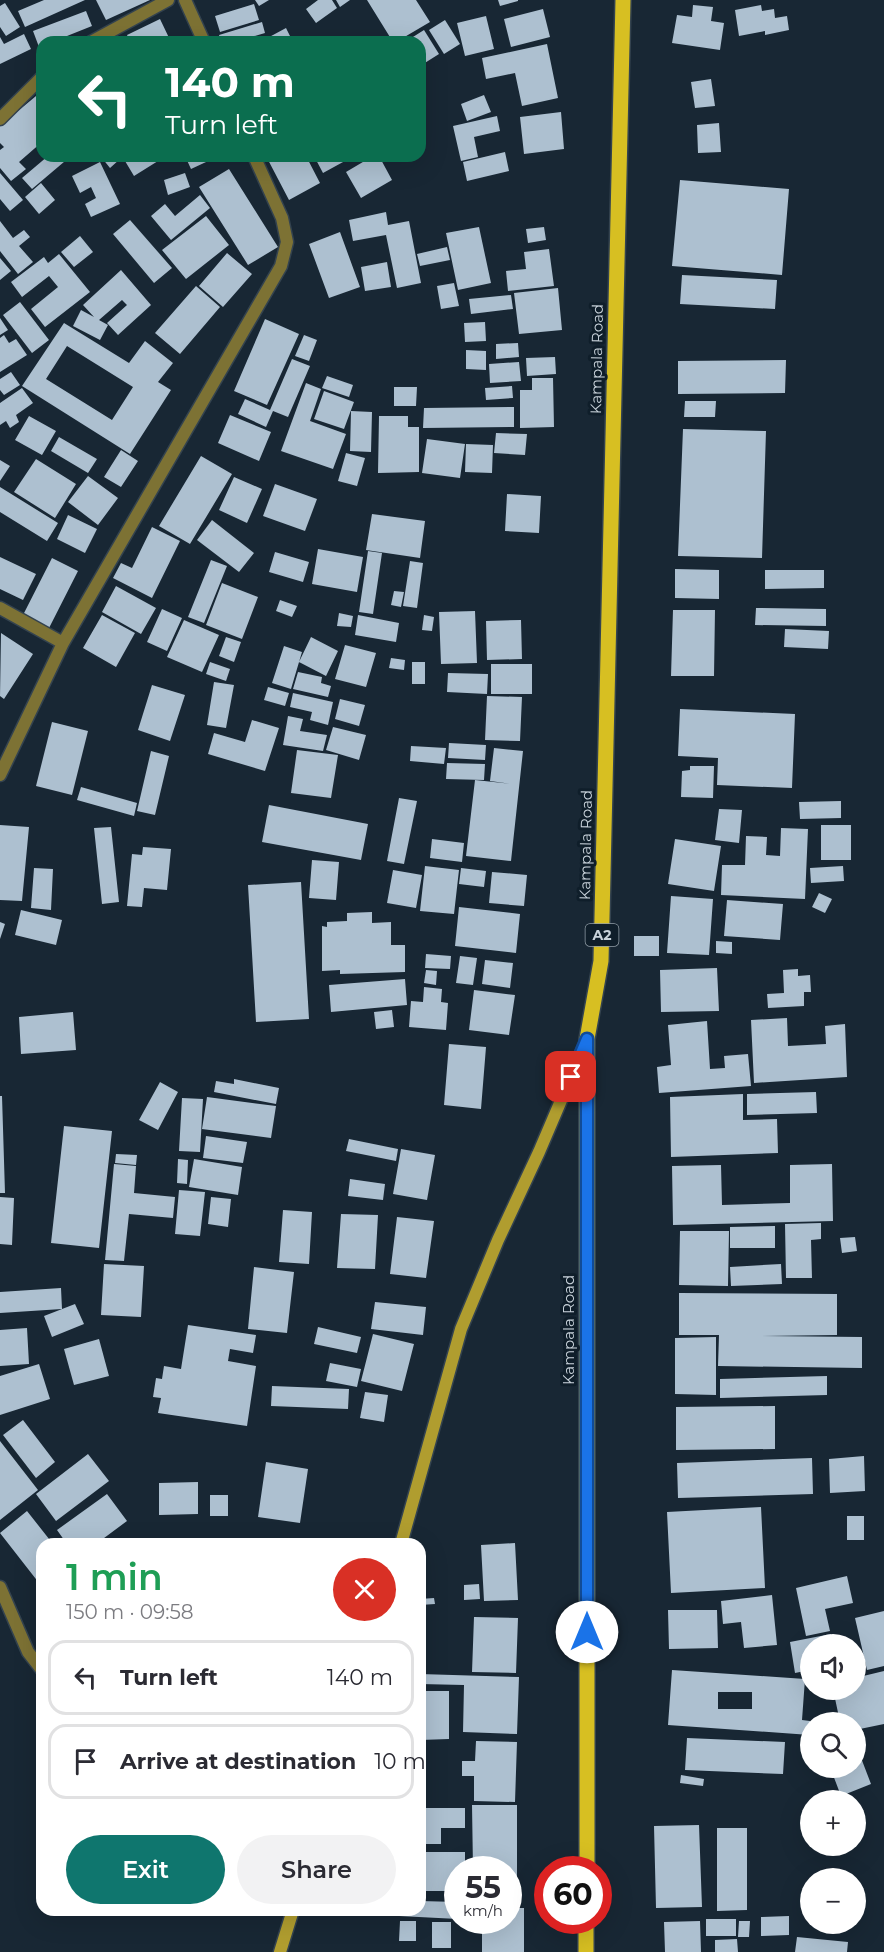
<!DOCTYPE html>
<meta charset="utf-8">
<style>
body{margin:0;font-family:Montserrat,sans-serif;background:#f2f2f3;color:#2b2b33;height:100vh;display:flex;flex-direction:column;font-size:22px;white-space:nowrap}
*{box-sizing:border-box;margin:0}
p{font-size:20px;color:#7c7c81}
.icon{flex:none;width:33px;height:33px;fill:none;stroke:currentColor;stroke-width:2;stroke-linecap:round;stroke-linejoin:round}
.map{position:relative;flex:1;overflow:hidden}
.details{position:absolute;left:36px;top:1538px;width:390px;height:378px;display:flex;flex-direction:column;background:#fff;border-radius:18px;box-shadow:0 6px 24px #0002}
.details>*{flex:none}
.top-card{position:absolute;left:36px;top:36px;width:390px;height:126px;border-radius:18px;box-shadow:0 6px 24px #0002;background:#0b6e4f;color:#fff;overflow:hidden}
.fabs{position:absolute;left:800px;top:1634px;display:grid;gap:12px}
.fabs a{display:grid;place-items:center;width:66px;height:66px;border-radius:50%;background:#fff;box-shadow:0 6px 24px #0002;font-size:30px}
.speed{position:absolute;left:444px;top:1856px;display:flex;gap:12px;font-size:30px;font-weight:700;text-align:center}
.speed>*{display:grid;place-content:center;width:78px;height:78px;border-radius:50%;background:#fff;box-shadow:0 6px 24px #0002;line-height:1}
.speed small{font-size:15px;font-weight:400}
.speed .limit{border:9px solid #d22;background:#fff;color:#111}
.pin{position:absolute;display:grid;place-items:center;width:51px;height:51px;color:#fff;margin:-26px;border-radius:12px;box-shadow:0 3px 9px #0006}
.me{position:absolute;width:66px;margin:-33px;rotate:0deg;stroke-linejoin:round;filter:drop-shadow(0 0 4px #0008)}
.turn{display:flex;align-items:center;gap:21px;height:126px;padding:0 30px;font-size:27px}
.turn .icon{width:78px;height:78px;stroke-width:2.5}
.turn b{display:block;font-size:42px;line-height:51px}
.round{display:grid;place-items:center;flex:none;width:63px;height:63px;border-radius:32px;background:#f2f2f3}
.overview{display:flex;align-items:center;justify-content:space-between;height:102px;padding:0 30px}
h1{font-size:36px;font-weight:600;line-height:45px;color:#1e9e55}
.button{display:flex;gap:12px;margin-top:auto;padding:12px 30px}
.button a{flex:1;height:69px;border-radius:36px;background:#0f766e;color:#fff;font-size:24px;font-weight:600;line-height:69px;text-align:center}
.button a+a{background:#f2f2f3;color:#2b2b33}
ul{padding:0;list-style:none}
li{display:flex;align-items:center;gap:18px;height:75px;margin:0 12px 9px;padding:0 18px;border:3px solid #e1e1e2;border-radius:18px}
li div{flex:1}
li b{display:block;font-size:22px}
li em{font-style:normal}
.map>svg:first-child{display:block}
.building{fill:#adc0d0;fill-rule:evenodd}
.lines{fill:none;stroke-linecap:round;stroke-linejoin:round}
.street-casing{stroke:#34434f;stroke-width:15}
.secondary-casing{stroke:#34434f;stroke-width:15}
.primary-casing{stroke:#34434f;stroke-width:18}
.street{stroke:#7d7234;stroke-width:12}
.secondary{stroke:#b09d2f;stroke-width:12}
.primary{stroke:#d7bf22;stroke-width:15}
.route-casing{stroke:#114b97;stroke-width:15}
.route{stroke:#1a73e8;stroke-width:10}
.labels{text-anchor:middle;stroke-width:6;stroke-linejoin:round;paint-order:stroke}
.shield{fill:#0f1e2a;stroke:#919da6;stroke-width:1.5}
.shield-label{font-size:14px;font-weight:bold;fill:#c9d3db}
.street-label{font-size:15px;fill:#c9d3db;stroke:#0f1e2a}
</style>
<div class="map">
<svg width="884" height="1952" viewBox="0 0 884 1952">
<rect width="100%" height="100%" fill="#182734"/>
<path class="building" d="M44,0H85L25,27L18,11Z
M96,0H150L106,20Z
M255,0H269L259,6Z
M318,0H332L337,8L316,23L306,9Z
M336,0H350L340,7Z
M367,0H416L430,22L396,42H393Z
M498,0H518V1L500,6Z
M5,3L20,27L6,36L0,27V6Z
M254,4L259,20L220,32L215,16Z
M693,5L713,7L711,21L724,23L720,50L672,43L677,15L692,17Z
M761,5L762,11L774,9L775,18L787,16L789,30L765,35V31L739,36L735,10Z
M543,9L550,37L511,47L504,19Z
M86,11L92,26L52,42H42V46L39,47L33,31Z
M486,16L494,49L465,56L457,23Z
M160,19L171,42H130L127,35Z
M445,20L460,44L444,54L429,30Z
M262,22L265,33L234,42H221L219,35Z
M286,28L293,42H260Z
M424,30L439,54L420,66V42H405Z
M24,34L31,49L0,64V37L4,44Z
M113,34L117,42H97Z
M547,44L558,98L522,106L515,73L486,79L482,58Z
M711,79L715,106L695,108L691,82Z
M42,91V142L19,162L26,169L11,181L0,168V150L4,147L0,143V126Z
M484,95L491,112L467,121L461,104Z
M561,112L564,149L524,154L520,117Z
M497,116L500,131L474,137L478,157L461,161L453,126Z
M719,123L721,152L698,153L697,125Z
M505,152L509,171L467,181L463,162Z
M48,156H71L32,189L22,178Z
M104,156H117L120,159L110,168L102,158Z
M122,156H166L134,176Z
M185,156H219L191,169Z
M266,156H306L320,183L289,200Z
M314,156H354L323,173Z
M373,156H379L392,180L361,198L346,172Z
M100,162L120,204L91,217L85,204L96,198L91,187L80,193L72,176Z
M229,169L278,247L248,265L199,187Z
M0,173L23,200L10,211L0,199Z
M185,173L190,187L168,195L164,180Z
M680,180L789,189L782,275L672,266Z
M41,183L55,200L39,214L25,197Z
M200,195L210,208L171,240L151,216L165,204L175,216Z
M386,212L388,225L409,221L421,283L397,288L386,235L353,241L349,220Z
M206,216L229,245L186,279L162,250Z
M130,220L172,268L154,283L113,234Z
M0,221L13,238L24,230L30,237L19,246L33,262L18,274L0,251Z
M479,227L491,283L458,290L446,233Z
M544,227L546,240L528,243L526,229Z
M340,232L360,287L329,298L309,244Z
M80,236L93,252L74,267L61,252Z
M447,247L450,260L420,266L417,254Z
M549,249L554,286L508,291L506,271L526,269L524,252Z
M227,253L252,274L223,307L199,286Z
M59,254L90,292L45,327L31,309L58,287L49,276L22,297L11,282L44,257L48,263Z
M0,258L11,271L0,280Z
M387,262L391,287L365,291L361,267Z
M121,270L151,305L118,335L107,323L127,305L122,300L99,320L108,325L100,340L73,326L81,310L94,317L83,305Z
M682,275L777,280L775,309L680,304Z
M454,283L459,306L441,309L437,286Z
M196,286L220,307L180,354L155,333Z
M558,288L562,330L519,334L514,293Z
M511,295L513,309L471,314L469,299Z
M20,302L49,340L32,353L3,315Z
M0,318L8,330L0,335Z
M265,319L299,334L267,405L234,391Z
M485,322L486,341L465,342L464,323Z
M64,323L129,363L145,341L173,363L158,382L171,390L130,454L22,386ZM67,346L133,387L112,420L46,379Z
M4,335L9,343L16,339L27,355L0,372V338Z
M304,335L317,340L309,361L295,356Z
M518,343L519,357L496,359V344Z
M466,350L486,351V370L466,369Z
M555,357L556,374L527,376L526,358Z
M292,359L310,366L288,417L273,411L266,427L238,414L245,399L270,410Z
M786,360L785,393L678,394V361Z
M519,362L521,381L490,383L489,364Z
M11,372L20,385L4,395L0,390V379Z
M327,376L353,385L349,397L322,388Z
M532,378H553L554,427L520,428V390H532Z
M306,383L321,389L310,421L346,434L333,469L281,451Z
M512,386L513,398L486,400L485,388Z
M394,387H417L416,406H394Z
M22,388L33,403L16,415L19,422L10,428L6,421L0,425V403Z
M324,391L354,402L344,429L314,419Z
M685,401H716L715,417H684Z
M514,407V427L423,428L424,408Z
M351,411L372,412L371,452L350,451Z
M230,415L271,432L259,461L218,443Z
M29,416L56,431L42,455L15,440Z
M379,416H408V427H419V472L378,473Z
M683,429L766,431L762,558L678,556Z
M496,433L527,434L525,455L494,453Z
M59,437L97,459L88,473L51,451Z
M427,439L465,444L460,478L422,473Z
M466,444L493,445L492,473L465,472Z
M121,450L138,461L121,487L104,477Z
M346,453L365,458L357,486L338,481Z
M201,456L232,474L190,544L159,526Z
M36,459L76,484L55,518L14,492Z
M0,460L10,466L0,481Z
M88,476L118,498L98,525L68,502Z
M234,477L262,489L247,523L219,510Z
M275,484L317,499L305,531L263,516Z
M0,487L58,523L47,541L0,512Z
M507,494L541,496L539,533L505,531Z
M372,514L425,521L420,558L366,550Z
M68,515L97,529L85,553L57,539Z
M212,520L254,553L239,572L197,540Z
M152,527L180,541L152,598L113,578L121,563L132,568Z
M318,549L363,557L357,592L312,584Z
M368,551L382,553L373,614L359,612Z
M275,552L309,562L303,582L269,572Z
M0,557L36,574L23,600L0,589Z
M52,558L78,571L48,630L22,617Z
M211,560L227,566L204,623L188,617Z
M410,561L423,563L417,608L403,606Z
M675,569L719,570V599L675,598Z
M765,570H824V588L765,589Z
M222,583L258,597L242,639L206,625Z
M116,586L156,608L141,634L102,612Z
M394,591L404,592L401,607L391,605Z
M280,600L297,606L292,617L276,611Z
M756,608L826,609V626L755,625Z
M162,609L182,618L167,651L147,642Z
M673,610H715L714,676H671Z
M475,611L477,663L441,664L439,612Z
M339,613L353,616L351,627L337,626Z
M102,615L135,633L116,667L83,648Z
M358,615L399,623L396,642L355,635Z
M424,615L434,617L432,631L422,630Z
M184,620L219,635L202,672L167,657Z
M521,620L522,659L487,660L486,621Z
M785,629L829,631L828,649L784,647Z
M1,633L33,654L4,699L0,696Z
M226,637L241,642L234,662L219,656Z
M311,637L338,651L326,676L299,662Z
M345,645L376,653L366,687L335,679Z
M284,646L302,652L291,689L272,683Z
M391,658L405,660L404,670L389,668Z
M210,662L230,669L226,681L206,674Z
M412,662H425V684H412Z
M491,664H532V694H491Z
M298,672L322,677L321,683L331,686L328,697L293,689Z
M448,673L488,674L487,694L447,692Z
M214,682L234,685L226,728L207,725Z
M152,685L185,695L170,741L138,730Z
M268,687L289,693L285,706L264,700Z
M293,693L333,702L328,725L310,720L312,712L290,707Z
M487,696L522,697L520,741L485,740Z
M340,699L365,705L359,726L335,719Z
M680,709L795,714L792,788L717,785L718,758L678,756Z
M288,716L303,719L300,731L327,735L323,751L283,745Z
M252,720L279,728L265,771L208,754L214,733L245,742Z
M52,722L88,731L72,795L36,786Z
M333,727L366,735L359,760L326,750Z
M449,743L486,745L485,760L448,758Z
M411,746L446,748L444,764L410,761Z
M494,748L523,751L511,861L466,856L475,780L512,784L490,781Z
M297,750L338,755L331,798L291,793Z
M151,751L169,756L155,815L137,811Z
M447,763L485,764L484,780L446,779Z
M690,766H714L713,798L681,797L682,771L690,770Z
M81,787L137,803L134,816L77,800Z
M399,798L417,801L404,864L387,861Z
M841,801V818L800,819L799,802Z
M269,805L368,824L361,860L262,842Z
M719,809L742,810L739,843L715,840Z
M0,825L29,827L22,901L0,900Z
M821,825H851V860H821Z
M111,827L119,902L102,904L94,828Z
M781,828L808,829L805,899L721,895L722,865H745L746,836L767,837L766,855L780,856Z
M432,839L464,843L462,862L430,858Z
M675,839L721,846L714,891L668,884Z
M143,847L171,849L167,890L144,888L142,907L127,906L132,854L142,855Z
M312,860L339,862L336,900L309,898Z
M425,866L459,870L454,914L420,911Z
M843,866L844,881L811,883L810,868Z
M34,868L53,869L51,910L31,908Z
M461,868L486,871L484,887L459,884Z
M393,870L422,875L416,908L387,903Z
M492,872L527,875L524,906L489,903Z
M301,882L309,1019L256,1022L248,885Z
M819,893L832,899L825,913L812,907Z
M671,896L713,899L709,955L667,953Z
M727,900L783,904L780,940L724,936Z
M459,907L520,914L516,953L455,946Z
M21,910L62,920L56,945L15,935Z
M372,912V923L391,922V945H405V972L340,974V970L322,971V926L327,927V922L347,921V913Z
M0,922L5,924L0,939Z
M634,936H659V956H634Z
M716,941L732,942V954L716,953Z
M426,954L451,956L450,969L425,968Z
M460,956L477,958L473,985L456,983Z
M485,960L513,963L510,988L482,984Z
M717,968L719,1011L661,1012L660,970Z
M798,969V976L810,975L811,992H804V1006L768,1008L767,994L784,993L783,970Z
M426,970L437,971L436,985L424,983Z
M405,979L407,1005L331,1012L329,985Z
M424,987L442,989L441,1002L448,1003L446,1030L409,1027L411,1001L423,1002Z
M474,990L515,995L509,1035L469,1030Z
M392,1010L394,1027L376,1029L374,1012Z
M73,1012L76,1050L21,1054L19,1017Z
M787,1018L788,1046L826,1044L825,1026L845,1024L847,1077L754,1083L751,1020Z
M707,1021L710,1069L725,1068L724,1056L748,1054L751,1086L659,1093L657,1067L671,1065L668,1025Z
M449,1044L486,1047L481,1109L444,1105Z
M234,1079L279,1088L276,1104L214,1092L216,1081L234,1084Z
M160,1082L178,1092L158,1130L139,1120Z
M816,1092L817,1113L747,1115V1094Z
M743,1094V1120L777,1119L778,1153L671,1157L670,1097Z
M0,1096H2L5,1193H0Z
M207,1097L276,1106L271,1138L202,1129Z
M182,1098L203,1099L200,1152L179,1151Z
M64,1126L112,1131L99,1248L51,1243Z
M206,1136L247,1142L243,1163L203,1158Z
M349,1139L398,1149L396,1161L346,1151Z
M401,1149L435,1155L427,1200L393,1194Z
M116,1154L137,1155L136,1165L115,1163Z
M178,1159L188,1160L187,1184L177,1183Z
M194,1159L242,1167L238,1195L189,1187Z
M114,1164L136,1166L134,1193L175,1197L173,1218L129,1214L124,1261L105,1260Z
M832,1164L833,1221L673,1225L672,1166L721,1165L722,1205L790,1203V1165Z
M350,1179L385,1184L383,1200L348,1196Z
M179,1190L205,1192L200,1236L175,1234Z
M0,1197L14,1198L12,1245L0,1244Z
M211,1197L231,1199L228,1227L208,1224Z
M283,1210L312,1212L309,1264L279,1262Z
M341,1214L378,1215L375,1269L337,1268Z
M397,1217L434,1221L426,1278L390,1274Z
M821,1223V1239L811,1240L812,1278H786L785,1224Z
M775,1226V1248H730V1227Z
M680,1231H729L728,1286L679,1285Z
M855,1237L857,1251L842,1253L840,1238Z
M104,1264L144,1266L141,1317L101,1315Z
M781,1264L782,1284L731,1286L730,1267Z
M254,1267L294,1272L287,1333L248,1329Z
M61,1288L62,1309L0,1313V1292Z
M679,1293L837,1294V1335L759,1336L862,1337V1368L718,1366L719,1335H679Z
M375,1302L426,1307L423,1335L371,1329Z
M75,1304L84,1324L52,1337L44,1316Z
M188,1325L256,1335L253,1353L230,1349L228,1361L256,1366L247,1426L158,1413L161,1398L153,1397L156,1378L162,1379L164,1366L181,1369Z
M318,1327L361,1337L357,1353L314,1344Z
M27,1328L29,1364L0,1366V1330Z
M373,1334L414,1344L402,1391L361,1381Z
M716,1337V1395L675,1394V1338Z
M99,1339L109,1376L74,1385L64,1349Z
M330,1363L361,1369L357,1387L326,1381Z
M39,1364L50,1399L0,1415V1376Z
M827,1376V1395L720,1398V1379Z
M272,1386L349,1389L348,1409L271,1406Z
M365,1392L388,1395L384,1422L360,1418Z
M775,1406V1449L676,1450V1407Z
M23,1420L55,1462L36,1478L3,1435Z
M0,1441L38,1490L0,1520Z
M88,1454L109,1481L56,1521L36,1494Z
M864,1456L865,1491L830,1493L829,1459Z
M812,1458L813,1494L678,1498L677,1463Z
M266,1462L308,1469L300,1523L258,1517Z
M198,1482V1514L159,1515V1483Z
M107,1494L127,1521L96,1544H67L57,1530Z
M210,1495H228V1516H210Z
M761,1507L765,1588L671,1593L667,1512Z
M27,1511L53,1544H42V1580L39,1583L0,1533Z
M847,1516H864V1540H847Z
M515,1543L518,1600L484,1601L481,1545Z
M847,1576L853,1603L825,1609L830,1631L806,1636L796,1588Z
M479,1584L480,1599L464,1600V1585Z
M772,1595L777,1645L744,1648L741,1622L723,1624L721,1601Z
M434,1598L435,1604L420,1605V1599Z
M668,1610H717L718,1648L669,1649Z
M884,1611V1666L867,1670L855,1618Z
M474,1617L518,1618L516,1673L472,1672Z
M831,1634L832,1644H810V1670L795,1673L790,1642Z
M672,1670L805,1679L802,1720L810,1721V1735L668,1725ZM718,1692H752V1709H718Z
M884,1671V1724L855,1730V1722H840L833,1689H855V1678Z
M420,1674L519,1677L517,1734L463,1732L464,1685L420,1684Z
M420,1691H449V1739L420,1740Z
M687,1738L785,1742L783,1774L685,1770Z
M476,1741L517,1742L515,1802L474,1801V1776H462V1761H475Z
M858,1750L871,1784L841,1796L830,1767H855V1751Z
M681,1775L704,1779L703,1786L680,1783Z
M38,1780H42V1801H37Z
M472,1805H517V1893H508V1869H473Z
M420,1808H465V1828H441V1844H420Z
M699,1825L702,1907L656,1908L654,1826Z
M717,1828H747V1910L717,1911Z
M420,1852H465V1869H458V1891H420Z
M420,1901L458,1902V1919L399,1916L400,1910H420Z
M508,1908H524V1952H482V1920H508Z
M789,1916V1935L761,1936V1917Z
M706,1919H736V1936H706Z
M400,1921H416V1941H399Z
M700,1921L701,1952H665L664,1922Z
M739,1921H750L749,1937H738Z
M432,1922H451V1948H432Z
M797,1937L848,1942L847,1952H795Z
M737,1939L738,1952H715V1940Z"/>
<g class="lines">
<defs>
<path id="street" d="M185,0L204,42
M91,42L168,0
M0,119L42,77
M0,608L63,643
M0,775L63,643L281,266L287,242L282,218L254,156
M0,1587L28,1652L42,1670"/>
<path id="secondary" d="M401,1544L461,1329L498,1240L539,1152L586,1042
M280,1952L293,1910"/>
<path id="primary" d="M587,1869V1039L601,961L623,0
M586,1952V1920"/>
</defs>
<use href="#street" class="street-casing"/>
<use href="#secondary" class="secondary-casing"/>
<use href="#primary" class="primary-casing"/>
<use href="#street" class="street"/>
<use href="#secondary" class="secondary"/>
<use href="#primary" class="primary"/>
</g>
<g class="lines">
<defs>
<path id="route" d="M571,1077L587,1039V1632"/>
</defs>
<use href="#route" class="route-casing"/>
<use href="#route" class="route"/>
</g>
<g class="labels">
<rect class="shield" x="585.5" y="924" width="33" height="22" rx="4.5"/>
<g class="shield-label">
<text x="602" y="940">A2</text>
</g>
<g class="street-label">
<text transform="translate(597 359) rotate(-89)" y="5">Kampala Road</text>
<text transform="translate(586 845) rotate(-89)" y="5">Kampala Road</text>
<text transform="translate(569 1330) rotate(-90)" y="5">Kampala Road</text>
</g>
</g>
</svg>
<div class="fabs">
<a><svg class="icon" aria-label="sound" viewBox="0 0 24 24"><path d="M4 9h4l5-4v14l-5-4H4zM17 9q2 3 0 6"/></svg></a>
<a><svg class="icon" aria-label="search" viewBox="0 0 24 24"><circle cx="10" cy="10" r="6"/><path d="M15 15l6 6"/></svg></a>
<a>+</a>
<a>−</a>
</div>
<div class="speed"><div>55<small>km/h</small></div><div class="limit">60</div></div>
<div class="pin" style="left:571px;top:1077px;background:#d93025"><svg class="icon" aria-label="arrive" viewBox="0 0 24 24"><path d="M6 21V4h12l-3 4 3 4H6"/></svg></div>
<svg class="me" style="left:587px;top:1632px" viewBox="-20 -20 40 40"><circle r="19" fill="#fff"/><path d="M0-13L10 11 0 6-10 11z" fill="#1a73e8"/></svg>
<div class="top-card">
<div class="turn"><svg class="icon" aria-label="left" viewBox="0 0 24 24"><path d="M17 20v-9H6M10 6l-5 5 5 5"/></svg><div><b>140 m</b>Turn left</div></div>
</div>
<section class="details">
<div class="overview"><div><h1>1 min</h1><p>150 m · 09:58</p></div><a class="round" style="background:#d93025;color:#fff"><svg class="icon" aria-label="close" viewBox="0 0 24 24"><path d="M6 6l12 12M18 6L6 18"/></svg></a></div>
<ul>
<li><svg class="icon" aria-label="left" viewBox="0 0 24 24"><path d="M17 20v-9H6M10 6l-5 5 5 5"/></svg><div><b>Turn left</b></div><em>140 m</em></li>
<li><svg class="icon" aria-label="arrive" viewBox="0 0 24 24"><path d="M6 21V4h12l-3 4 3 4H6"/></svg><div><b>Arrive at destination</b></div><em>10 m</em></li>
</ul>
<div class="button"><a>Exit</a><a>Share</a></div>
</section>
</div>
